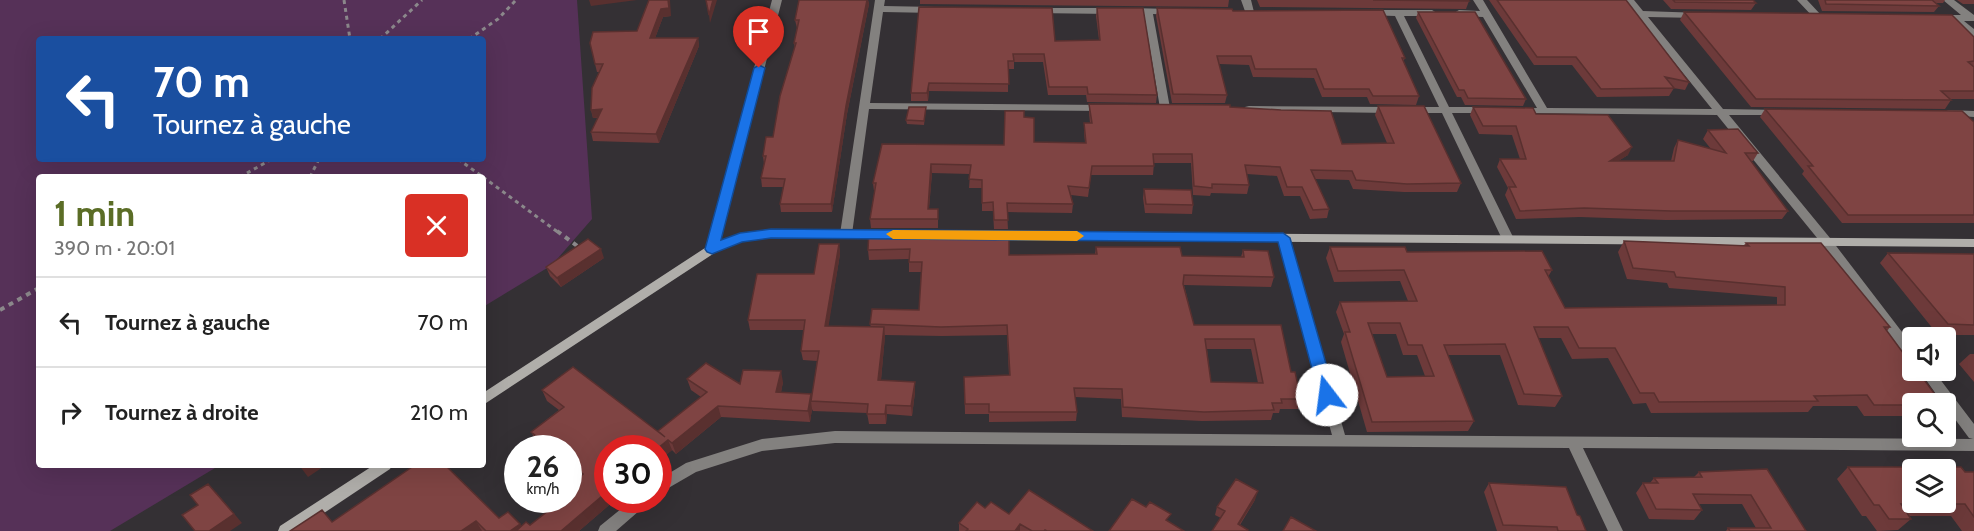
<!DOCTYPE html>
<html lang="fr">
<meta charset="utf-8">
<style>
body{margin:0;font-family:Cabin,sans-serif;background:#f2f2f2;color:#222;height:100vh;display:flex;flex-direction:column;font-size:22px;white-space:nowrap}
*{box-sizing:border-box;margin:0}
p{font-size:20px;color:#767676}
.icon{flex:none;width:33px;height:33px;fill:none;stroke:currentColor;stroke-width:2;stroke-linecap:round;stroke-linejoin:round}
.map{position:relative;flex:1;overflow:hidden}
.drawer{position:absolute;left:36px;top:174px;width:450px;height:294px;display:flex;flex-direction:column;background:#fff;border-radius:6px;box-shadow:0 6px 24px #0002}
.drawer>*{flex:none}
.guide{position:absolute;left:36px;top:36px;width:450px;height:126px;border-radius:6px;box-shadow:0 6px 24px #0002;background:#1a4fa0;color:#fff;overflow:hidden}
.controls{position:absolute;left:1902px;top:327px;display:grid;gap:12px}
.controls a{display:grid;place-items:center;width:54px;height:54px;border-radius:6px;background:#fff;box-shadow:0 6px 24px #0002;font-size:30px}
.speed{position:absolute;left:504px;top:435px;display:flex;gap:12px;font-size:30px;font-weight:700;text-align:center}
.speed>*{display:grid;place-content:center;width:78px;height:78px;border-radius:50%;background:#fff;box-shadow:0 6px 24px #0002;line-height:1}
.speed small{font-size:15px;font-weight:400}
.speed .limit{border:9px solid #d22;background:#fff;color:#111}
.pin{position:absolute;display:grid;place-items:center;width:51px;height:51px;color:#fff;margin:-62px -26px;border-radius:50% 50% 50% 0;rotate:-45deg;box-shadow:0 0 6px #0007}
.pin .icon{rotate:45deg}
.me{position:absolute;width:66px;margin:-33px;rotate:345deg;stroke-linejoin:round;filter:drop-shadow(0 0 4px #0008)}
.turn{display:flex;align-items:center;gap:21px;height:126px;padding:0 18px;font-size:27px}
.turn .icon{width:78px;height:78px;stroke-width:2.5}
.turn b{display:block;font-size:42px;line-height:51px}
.round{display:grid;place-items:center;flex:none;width:63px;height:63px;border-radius:6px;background:#f2f2f2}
.head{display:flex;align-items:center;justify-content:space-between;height:102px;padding:0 18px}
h1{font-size:36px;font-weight:700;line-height:45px;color:#5b6d26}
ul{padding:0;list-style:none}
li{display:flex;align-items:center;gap:18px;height:90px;padding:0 18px;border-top:2px solid #e0e0e0}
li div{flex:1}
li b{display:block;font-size:22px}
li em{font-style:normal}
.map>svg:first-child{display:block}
.green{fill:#563158;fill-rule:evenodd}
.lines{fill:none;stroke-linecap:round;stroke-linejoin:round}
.path-far1{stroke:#8b888b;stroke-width:3;stroke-dasharray:4 4;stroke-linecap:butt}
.path{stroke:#8b888b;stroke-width:4;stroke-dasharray:5 5;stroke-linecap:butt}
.street{fill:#83817f;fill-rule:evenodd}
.secondary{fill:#b0aeaa;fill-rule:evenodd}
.wall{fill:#6d3a3a;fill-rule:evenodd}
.shaded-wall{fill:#59302f}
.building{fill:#7f4443;stroke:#59302f;stroke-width:1.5;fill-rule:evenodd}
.route{fill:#1a73e8;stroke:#114b97;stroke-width:1.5}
.slow{fill:#f59e0b}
</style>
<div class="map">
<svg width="1974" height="531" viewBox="0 0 1974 531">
<rect width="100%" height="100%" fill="#343034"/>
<path class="green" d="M0,0H577L592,219L552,265L483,307V177H39V465H220L110,531H0ZM39,39H483V159H39Z"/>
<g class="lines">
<path class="path-far1" d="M344,0L350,39
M380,39L422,0
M469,39L498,19L516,0
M458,159L483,177
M240,177L272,159
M310,177L319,159
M483,177L559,233"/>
<path class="path" d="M557,231L580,248
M0,310L39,288"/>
<path class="street" d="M772,0H782L718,249L712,253L706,249Z
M875,0H885L884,6L935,7L940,10L935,13L883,12L870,103L1106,105L1111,108L1106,111L869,109L852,234L846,238L842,237L840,234Z
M1241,0H1251L1254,12L1252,14H1246Z
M1473,0H1483L1547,108L1712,109L1624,0H1634L1643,11L1702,13L1704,15L1699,18L1648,17L1723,109L1782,110L1783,112L1782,114L1778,115H1729L1830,238L1912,345V359L1907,358L1822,244L1717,115L1515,113L1514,111L1515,109L1537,108L1483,17L1459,16L1454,13L1459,10L1480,11Z
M1797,0H1807L1821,15V19H1815Z
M1943,0H1954L1974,15V21H1964L1974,29V37L1953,21L1935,20L1933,18L1938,15H1961Z
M1036,8H1112L1117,11L1112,14L1033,13L1031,11Z
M1129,8L1172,9L1177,12L1172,15L1153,14L1170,108L1169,110L1165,111L1160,108L1144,14L1126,13L1124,11Z
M1369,10H1432L1437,13L1432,16H1404L1449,107H1487L1492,110L1487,113H1452L1514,239L1512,242H1504L1502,239L1442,113H1411L1406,110L1411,107H1439L1395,16L1366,15V11Z
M1249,106L1391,107L1396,110L1391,113L1245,111L1244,109L1245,107Z
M1948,110L1974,111V117L1944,115L1943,113Z
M1283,234L1289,238L1345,435L1973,439L1969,438L1946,407V404H1943L1919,370H1933L1974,424V451L1583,448L1623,531H1608L1569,448L835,443L762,451L696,472L658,494V480L686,463L762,439L835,431L1332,435L1277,238Z
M632,500H649L647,504L616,531H598L600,526Z"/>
<path class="secondary" d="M771,229L884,230L890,234L884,238L771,237L742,242L716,252L483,405V393L708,246L740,234Z
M922,231L1974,239V247L922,239L916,235Z
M374,465H392L390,469L297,531H278L280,526Z"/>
</g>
<path class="wall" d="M649,0L671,16L663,17L655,38H698L699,46L659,143L593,141L591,132L598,118H593L591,110L600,72H597L595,64L637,31Z
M799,0H868L869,4L847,114L832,212H781L780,204L783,187H762L761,178L764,164L763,156L773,137L795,48L794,43L797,28L795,20Z
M920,0H1229L1228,7L920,4Z
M1257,0H1468L1469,1L1466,9L1260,7Z
M1489,0H1626L1689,82L1685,90L1673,88H1674L1669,96L1597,97L1572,65H1534Z
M1663,0H1753L1756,3L1751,10L1671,9Z
M1818,0H1945L1943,3H1935L1939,6L1934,12L1822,11Z
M1957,0H1974V4H1963Z
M919,7L1055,41L1099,40L1096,16L1097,8L1157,95L1156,103L1087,102L1086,95H1048L1043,62H1014V69H1008V92L929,91L928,101H911V93Z
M1157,8L1233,11L1405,58L1403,62L1419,96L1416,105L1370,104L1367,97H1322L1314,78L1253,77L1249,65L1219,64L1227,95L1225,103H1172L1156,16Z
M1418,12L1526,99L1523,106L1465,105L1461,97H1457L1416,18Z
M1684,12L1974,37V99H1950L1951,100L1945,109L1751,107L1680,20Z
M1089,104L1230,107L1342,144L1387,143L1375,115L1378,106L1461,183L1457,192H1404L1353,189L1349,180L1315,179L1329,209L1327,218L1310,219L1300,196H1284L1277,176L1247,174L1249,185L1247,194L1211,193L1210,196L1193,195L1191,163H1154L1153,175H1091L1088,197L1071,195L1073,204L1072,213L1007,212L1008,229H994L993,211H982V188H969L970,174L932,173L929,209H938V228H871L870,219L875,191H874L873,183L882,144L1004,145L1024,117L1034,142L1085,143L1084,131V123H1090L1089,113Z
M926,107L924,125L907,124L906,120Z
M1473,107L1536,114L1628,155L1618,161H1671L1674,148L1678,140L1711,149L1703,139L1708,130L1758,153L1753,161H1751L1788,211L1782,219L1666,220L1580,217L1516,219L1505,195L1508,188L1497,167L1500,159H1520L1512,135L1479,134L1470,115Z
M1765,109L1974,122V223H1842L1802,174L1804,171L1760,117Z
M1144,189L1193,205L1192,214L1145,213L1143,198Z
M937,235L1009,255L1095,254L1096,247L1182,256L1241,257L1243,250L1274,277L1271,287L1184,285L1194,325H1281L1291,372L1301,399L1298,409H1280L1279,413H1273L1271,420L1202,421L1122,417L1121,399L1075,397L1077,412L1076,421L989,422V414H965L964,377L1009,375L1007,335L942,336L885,335L881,380L915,382V392L912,416L887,414L886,424H869L867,413L813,411L812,409L810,422L721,417L676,454L672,450L608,500H615L579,531H290L332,522L499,518L520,524L521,526L530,525L568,500L579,477L568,468V448H544L537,442L531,432L559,410L547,401L542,390L658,431L701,397L691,390L687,379L740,384L783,382L781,392L811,394L812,397L817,361L803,360L801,351L804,330H750L748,320L814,274L839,244L840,254L828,326L871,327L870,324L919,310L921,272H909V259L869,260L868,250ZM1207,349H1251L1258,383L1211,382Z
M1624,241L1743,246L1746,243L1890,327L1887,331L1912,404V416H1864L1857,406H1813L1808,412L1651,413L1646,403L1633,404L1608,358L1572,359L1561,338H1538L1562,396L1555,407L1518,405L1500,355H1448L1474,421L1468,431L1367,432L1341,342L1344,334L1336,312L1340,302L1408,301L1400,281L1334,282L1326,258L1330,247L1407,252L1552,270L1548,277L1565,308L1777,306V297L1669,288L1667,283L1627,279L1618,252ZM1372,334H1396L1403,355H1417L1425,376L1387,377Z
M1888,253L1974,254V335H1938L1880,263Z
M604,258L561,287L550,276L546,267Z
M1970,354H1974V382L1959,364Z
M1848,467L1974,472V531H1962L1951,516H1909L1911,519L1898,530L1877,531L1866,516H1862L1837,479Z
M1767,469L1806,531H1726L1728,528H1756L1742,504H1699L1702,510L1694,520L1649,519L1636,493L1643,483H1650L1654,478L1694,477L1699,472Z
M1489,483L1577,515L1586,531H1497L1484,492Z
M1255,500L1240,525L1221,518L1215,515L1217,507Z
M985,508L1009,514L1093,531H959V523Z"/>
<path class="shaded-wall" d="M589,0H637L591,6Z
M668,0H670L671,16L663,17L652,46L650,38L661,9Z
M713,0H717L710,23L709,15Z
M867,0H868L869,4L847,114L832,212L831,204L846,106Z
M698,38L699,46L659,143L656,134Z
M929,83V91L928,101L927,93Z
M602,109L605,117L593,118L591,110Z
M1632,147L1628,155L1605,169L1610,161Z
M931,164L932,173L928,217V209Z
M839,244L840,254L827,336L825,326Z
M601,249L604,258L561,287L557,278Z
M884,327L885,337L880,390L878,380Z
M483,343L486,349L483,351Z
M781,371L783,382L779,403L776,392Z
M915,382V392L912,416L911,406Z
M811,394L813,401H811L812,409L810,422L808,411Z
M886,405L887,414L886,424L885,414Z
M718,406L721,417L676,454L672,443Z
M668,440L672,450L658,462V448Z
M299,465H326L308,477Z
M608,491V500H615L579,531H561Z
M1258,491L1255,500L1235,531L1238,524Z
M216,492L242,523L230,531H209Z
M476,521L482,531H461Z
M520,524L524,531H510Z
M1020,524V531H1015Z"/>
<path class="building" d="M649,0H668L669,8L661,9L650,38H698L656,134L591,132L602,109L591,110L592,88L603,64H595L590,43L593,32L637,31Z
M706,0H713L709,15Z
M799,0H867L846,106L831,204H780L785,179L761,178L766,156H763L766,137H773L780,96L796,43H794L799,20H795Z
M1373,0H1468L1469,1Z
M1497,0H1626L1689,82L1665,77L1674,88L1601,89L1576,57H1537Z
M1673,0H1753L1756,3L1675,2Z
M1825,0H1932L1939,6L1826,4Z
M919,7L1052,8L1055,41L1100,40L1097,8H1143L1157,95L1088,94L1087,87H1049L1044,54H1013L1014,61H1008L1009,84L929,83L927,93H911Z
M1157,8L1232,9L1233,11L1383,10L1405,58H1402L1419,96H1373L1369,89H1324L1316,69H1255L1251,56H1217L1227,95L1173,94Z
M1418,12H1475L1526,99L1468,98L1464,90H1459Z
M1684,12L1952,15L1974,37V61L1968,62L1974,67V91H1941L1951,100L1756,99Z
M1089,104L1230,105V107L1281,110L1331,111L1342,144L1394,143L1378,106H1424L1461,183L1407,184L1356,180L1352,171L1311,170L1329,209L1313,210L1302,187H1287L1280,167L1245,165L1249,185L1212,184V188L1194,186L1192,154H1153L1154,166H1092L1089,188L1068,186L1073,204L1007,203L1008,220H994L993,202L982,203V180L969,179L971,165L931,164L928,209H938V219H870L876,183H873L882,144L1004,145L1005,111H1024V117L1034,118V142L1086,143L1084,123H1092Z
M909,107H926L924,121L906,120Z
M1473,107L1533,108L1536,114L1608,115L1632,147L1610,161H1674L1678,140L1726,153L1708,130L1738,129L1758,153H1745L1788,211H1671L1584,208L1520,211L1509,187H1516L1500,159H1526L1516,126H1483Z
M1765,109L1962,111L1974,122V215H1848L1808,166H1813Z
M1144,189L1191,190L1193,205L1146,204Z
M869,230L937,231V235L943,237H1009V255L1097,254L1096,247H1180L1182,256L1244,257L1243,250L1268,251L1274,277L1184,275L1183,284L1194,325H1281L1291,372H1295L1301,399H1281L1282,403H1272L1274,410L1204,412L1123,407L1122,389L1074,388L1077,412H989V404H965L964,377L1010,375L1007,325L941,327L870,324L872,309L919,310L922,262H909L910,249L868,250ZM1205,339H1254L1263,383L1211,382Z
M588,239L601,249L557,278L546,267Z
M1624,241L1749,246L1746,243H1821L1890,327H1884L1912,365V370H1917L1942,404H1912V405H1874L1867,395L1814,396L1818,401L1659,402L1654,393H1640L1615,348H1579L1568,327H1534L1562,396L1524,394L1505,344L1444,345L1474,421L1372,422L1345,332H1350L1340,302L1417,301L1404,270L1338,271L1330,247H1405L1407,252L1542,251L1552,270H1545L1565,308L1785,305V287L1676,277L1674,272L1633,268ZM1368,323H1400L1408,345H1422L1434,376L1387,377Z
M819,244H839L825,326L884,327L878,380L915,382L911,406L886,405L885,414H867L868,404L811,401L819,351H801L805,320H748L757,274H814Z
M1888,253L1974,254V325L1948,324Z
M706,363L740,384L743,370L781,371L776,392L811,394L808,411L718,406L672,443L668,440L658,448H608V491L561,531H516L526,522L530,525L562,500H568V487L583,474L568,462V448H552L531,432L564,407L542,390L573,367L665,437L658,431L707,392L687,379Z
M415,465H445L499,518L508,512L520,524L510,531H486L476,521L461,531H290L322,510L332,522Z
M1848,467H1961L1965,472H1974V517L1965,504H1901L1911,519H1889L1879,505H1874ZM1912,470H1946V502H1912Z
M1767,469L1806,531H1730L1728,528H1771L1751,495L1693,494L1702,510L1656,509L1643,483H1658L1654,478L1702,477L1699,472Z
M1236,479L1258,491L1238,524L1248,530L1247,531H1212L1225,511L1217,507Z
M1489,483L1566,487L1577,515L1580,516L1586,531H1558L1557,527L1503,525Z
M208,484L234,514L209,531H195L182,515L198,505L190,495Z
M1029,490L1093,531H1047L1045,530L1044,531H1032L1020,524L1015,531H966L968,529L959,523L977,502L985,508L991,502L1009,514Z
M1132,499L1146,507L1150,502L1171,514L1166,520L1184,531H1109Z
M1291,517L1316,531H1283Z"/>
<path class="route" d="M759,65L765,68L721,240L740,233L771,229L1283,233L1290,238L1335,395L1332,400H1322L1319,395L1278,242L771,238L742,242L712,254L707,252L705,249L754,68Z"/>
<path class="slow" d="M893,230L1077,231L1084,236L1077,241L893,239L886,234Z"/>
</svg>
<div class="controls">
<a><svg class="icon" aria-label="sound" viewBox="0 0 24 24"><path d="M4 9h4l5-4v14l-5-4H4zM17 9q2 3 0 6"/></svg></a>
<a><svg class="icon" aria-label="search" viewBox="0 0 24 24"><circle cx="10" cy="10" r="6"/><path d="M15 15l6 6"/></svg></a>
<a><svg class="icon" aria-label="layers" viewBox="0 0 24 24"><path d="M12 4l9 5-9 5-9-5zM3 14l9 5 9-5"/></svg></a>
</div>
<div class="speed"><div>26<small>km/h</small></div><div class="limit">30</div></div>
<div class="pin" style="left:759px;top:68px;background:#d93025"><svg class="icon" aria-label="arrive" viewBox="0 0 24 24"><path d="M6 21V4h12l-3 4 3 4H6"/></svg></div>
<svg class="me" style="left:1327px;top:395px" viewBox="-20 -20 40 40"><circle r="19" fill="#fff"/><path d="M0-13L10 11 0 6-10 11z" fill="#1a73e8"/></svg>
<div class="guide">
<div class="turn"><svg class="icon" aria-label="left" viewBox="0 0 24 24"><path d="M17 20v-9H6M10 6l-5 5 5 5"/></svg><div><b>70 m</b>Tournez à gauche</div></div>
</div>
<section class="drawer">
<div class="head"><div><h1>1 min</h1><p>390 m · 20:01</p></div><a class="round" style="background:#d93025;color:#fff"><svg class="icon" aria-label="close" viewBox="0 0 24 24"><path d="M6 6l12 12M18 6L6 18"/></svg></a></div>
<ul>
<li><svg class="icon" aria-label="left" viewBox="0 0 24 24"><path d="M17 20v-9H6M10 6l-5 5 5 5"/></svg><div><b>Tournez à gauche</b></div><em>70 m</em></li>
<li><svg class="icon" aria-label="right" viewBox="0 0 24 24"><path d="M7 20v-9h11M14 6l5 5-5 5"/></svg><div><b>Tournez à droite</b></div><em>210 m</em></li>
</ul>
</section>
</div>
